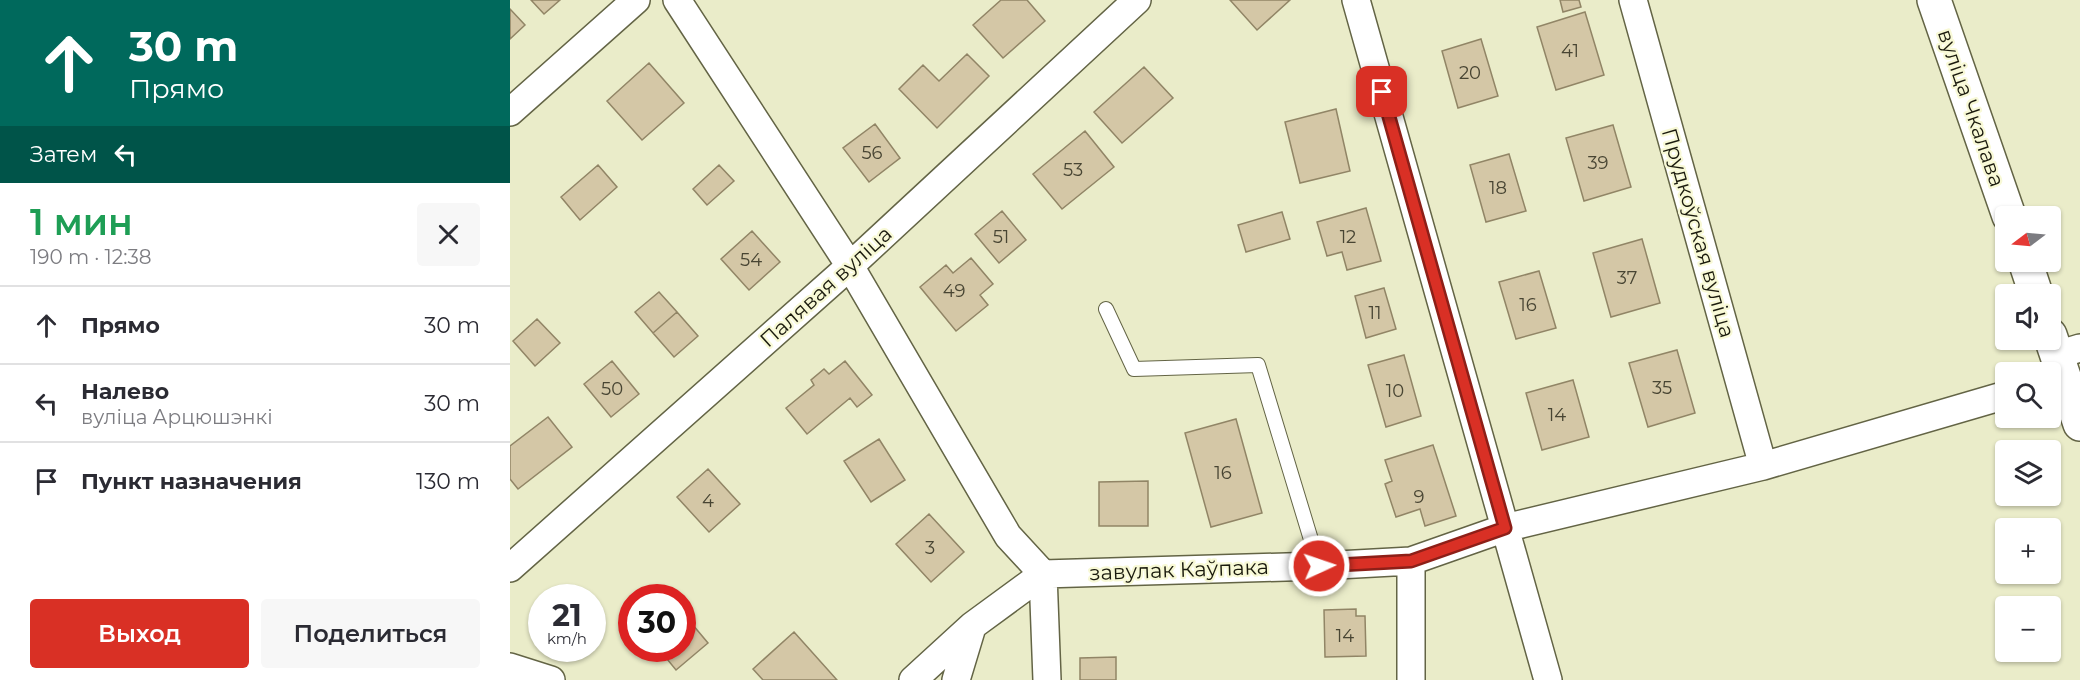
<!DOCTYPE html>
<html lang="ru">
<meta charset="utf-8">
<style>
body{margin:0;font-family:Montserrat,sans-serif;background:#f7f7f7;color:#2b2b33;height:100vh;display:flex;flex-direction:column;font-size:22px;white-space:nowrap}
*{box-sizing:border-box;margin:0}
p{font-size:20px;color:#7c7c81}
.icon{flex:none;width:33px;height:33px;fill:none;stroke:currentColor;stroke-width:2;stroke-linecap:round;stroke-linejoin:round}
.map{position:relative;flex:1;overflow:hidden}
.drawer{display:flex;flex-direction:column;background:#fff;width:510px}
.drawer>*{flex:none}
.top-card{background:#00695c;color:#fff;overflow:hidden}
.needle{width:39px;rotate:254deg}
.controls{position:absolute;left:1485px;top:206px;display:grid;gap:12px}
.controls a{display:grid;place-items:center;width:66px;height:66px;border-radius:6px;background:#fff;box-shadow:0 2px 4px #0004;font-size:30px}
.speed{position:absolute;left:18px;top:584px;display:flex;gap:12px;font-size:30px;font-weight:700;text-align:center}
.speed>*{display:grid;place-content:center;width:78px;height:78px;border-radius:50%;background:#fff;box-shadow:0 2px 4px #0004;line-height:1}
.speed small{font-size:15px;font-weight:400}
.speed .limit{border:9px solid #d22;background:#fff;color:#111}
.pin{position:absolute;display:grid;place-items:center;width:51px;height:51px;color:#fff;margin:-26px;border-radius:12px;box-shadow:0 3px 9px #0006}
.me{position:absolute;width:66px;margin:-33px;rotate:87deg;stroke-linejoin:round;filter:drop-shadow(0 0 4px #0008)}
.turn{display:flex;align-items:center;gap:21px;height:126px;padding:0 30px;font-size:27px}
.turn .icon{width:78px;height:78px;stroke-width:2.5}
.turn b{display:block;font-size:42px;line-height:51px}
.then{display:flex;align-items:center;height:57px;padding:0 30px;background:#0003;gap:12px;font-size:22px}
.round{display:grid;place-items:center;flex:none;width:63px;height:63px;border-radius:6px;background:#f7f7f7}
.overview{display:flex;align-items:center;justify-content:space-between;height:102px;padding:0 30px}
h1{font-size:36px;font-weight:600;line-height:45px;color:#1e9e55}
.action{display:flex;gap:12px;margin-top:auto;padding:12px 30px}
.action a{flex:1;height:69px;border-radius:6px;background:#d93025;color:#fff;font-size:24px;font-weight:600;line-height:69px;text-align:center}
.action a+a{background:#f7f7f7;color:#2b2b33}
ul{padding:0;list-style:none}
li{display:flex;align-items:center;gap:18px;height:78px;padding:0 30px;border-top:2px solid #e1e1e2}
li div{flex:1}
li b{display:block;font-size:22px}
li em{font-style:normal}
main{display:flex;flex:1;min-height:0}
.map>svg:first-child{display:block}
.building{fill:#d4c7a6;stroke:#918566;stroke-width:1.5}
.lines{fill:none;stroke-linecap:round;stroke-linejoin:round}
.service-casing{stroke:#636445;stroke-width:16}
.minor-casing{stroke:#636445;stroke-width:30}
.secondary-casing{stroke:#636445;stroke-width:36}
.service{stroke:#fff;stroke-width:14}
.minor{stroke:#fff;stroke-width:27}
.secondary{stroke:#fff;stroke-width:33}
.route-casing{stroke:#8d1f18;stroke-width:15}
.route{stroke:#d93025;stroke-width:10}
.labels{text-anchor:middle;stroke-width:4.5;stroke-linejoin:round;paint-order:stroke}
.number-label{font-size:18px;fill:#484533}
.street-label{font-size:21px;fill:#1a1a0d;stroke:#f8f9d6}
</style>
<main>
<section class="drawer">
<div class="top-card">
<div class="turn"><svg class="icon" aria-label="ahead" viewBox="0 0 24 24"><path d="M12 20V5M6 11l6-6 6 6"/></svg><div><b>30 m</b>Прямо</div></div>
<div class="then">Затем<svg class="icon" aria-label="left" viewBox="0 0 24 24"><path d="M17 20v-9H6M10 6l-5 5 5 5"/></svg></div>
</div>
<div class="overview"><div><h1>1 мин</h1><p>190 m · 12:38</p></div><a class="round"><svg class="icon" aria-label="close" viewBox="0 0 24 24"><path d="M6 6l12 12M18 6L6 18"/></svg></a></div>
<ul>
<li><svg class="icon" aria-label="ahead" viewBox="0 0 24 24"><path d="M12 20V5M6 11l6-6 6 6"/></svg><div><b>Прямо</b></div><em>30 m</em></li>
<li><svg class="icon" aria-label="left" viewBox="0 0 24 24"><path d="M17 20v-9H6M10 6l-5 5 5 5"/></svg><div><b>Налево</b><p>вуліца Арцюшэнкі</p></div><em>30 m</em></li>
<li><svg class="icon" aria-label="arrive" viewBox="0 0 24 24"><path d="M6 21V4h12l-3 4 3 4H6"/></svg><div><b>Пункт назначения</b></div><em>130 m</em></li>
</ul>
<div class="action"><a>Выход</a><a>Поделиться</a></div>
</section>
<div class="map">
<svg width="1570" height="680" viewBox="0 0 1570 680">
<rect width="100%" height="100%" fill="#eaecc9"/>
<path class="building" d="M21,0H50L34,14Z
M491,0H517L535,21L493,58L463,25Z
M720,0H780L747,30Z
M1050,0H1069L1071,7L1053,12Z
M0,9L15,25L0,39Z
M1075,12L1094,75L1046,90L1027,27Z
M971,39L988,96L948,108L932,51Z
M457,54L479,76L427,128L389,89L413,65L429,81Z
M139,63L174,103L132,140L97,101Z
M634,67L663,98L612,143L584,112Z
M826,109L840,171L790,183L775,122Z
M365,124L390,158L359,182L333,148Z
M1103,125L1121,187L1074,201L1056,138Z
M575,131L604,167L552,209L523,174Z
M999,154L1016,211L976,222L960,165Z
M88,165L107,187L70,220L51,197Z
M209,165L224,181L197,205L183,189Z
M856,208L871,261L837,270L832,252L817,256L807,222Z
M492,211L516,240L489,263L465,234Z
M772,212L780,239L736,252L728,225Z
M242,231L270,262L239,290L211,259Z
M1132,239L1150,303L1101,317L1083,253Z
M461,258L483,284L470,295L478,305L446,331L410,287L436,265L443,273Z
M1029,271L1046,328L1006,339L989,282Z
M874,288L886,329L856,338L845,296Z
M149,292L167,312L143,333L125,312Z
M167,312L188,336L164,357L143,333Z
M27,319L50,343L25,366L3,341Z
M1167,350L1185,413L1138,427L1119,363Z
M894,355L911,416L876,427L858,365Z
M102,361L129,394L101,417L74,384Z
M335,361L362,395L347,407L340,398L297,434L276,408L304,385L301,380L314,369L319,374Z
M1063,380L1079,437L1032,450L1016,393Z
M38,417L62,447L8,489L0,479V446Z
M726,419L752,513L701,527L675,433Z
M369,439L395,480L361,502L334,461Z
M923,445L946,516L915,526L910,509L886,517L875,484L882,481L875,460Z
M198,469L230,504L199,532L167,497Z
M638,481V526H589V482Z
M419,514L454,552L421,582L386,544Z
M846,609V616H855L856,656L815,657L814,610Z
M172,612L198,643L166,670L148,648H172Z
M284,632L327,680H253L243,669Z
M606,657V680H570V658Z"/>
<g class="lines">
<defs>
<path id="service" d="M596,309L624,369L748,365L809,566"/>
<path id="minor" d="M167,0L340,266L498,536L533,574L462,626L403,680
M846,0L1038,680
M1123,0L1253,466
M0,112L126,0
M1547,355L1570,348
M901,561V680
M0,568L340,266L627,0
M0,667L41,680
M446,680L462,627
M537,680L533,574L809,566L901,561L995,528L1253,466L1496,395"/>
<path id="secondary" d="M1424,0L1499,216
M1515,261L1526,294
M1540,335L1570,424"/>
</defs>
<use href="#service" class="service-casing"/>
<use href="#minor" class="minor-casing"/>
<use href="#secondary" class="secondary-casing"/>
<use href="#service" class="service"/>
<use href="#minor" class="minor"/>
<use href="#secondary" class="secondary"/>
</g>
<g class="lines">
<defs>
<path id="route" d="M809,566L901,561L995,528L872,92"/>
</defs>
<use href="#route" class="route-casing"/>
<use href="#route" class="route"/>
</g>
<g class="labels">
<g class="number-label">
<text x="1060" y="57">41</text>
<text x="960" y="79">20</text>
<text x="362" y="159">56</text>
<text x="1088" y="169">39</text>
<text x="563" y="176">53</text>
<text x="988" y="194">18</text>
<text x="491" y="243">51</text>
<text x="838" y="243">12</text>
<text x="241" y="266">54</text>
<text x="1117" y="284">37</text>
<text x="444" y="297">49</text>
<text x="1018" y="311">16</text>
<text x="865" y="319">11</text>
<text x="1152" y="394">35</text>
<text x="102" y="395">50</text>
<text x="885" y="397">10</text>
<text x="1047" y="421">14</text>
<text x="713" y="479">16</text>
<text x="909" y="503">9</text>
<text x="198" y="507">4</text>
<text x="420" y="554">3</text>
<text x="835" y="642">14</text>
</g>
<g class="street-label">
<text transform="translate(1461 108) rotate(71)" y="7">вуліца Чкалава</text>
<text transform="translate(1188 233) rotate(74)" y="7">Прудкоўская вуліца</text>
<text transform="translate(316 287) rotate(-42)" y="7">Палявая вуліца</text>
<text transform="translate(669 570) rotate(-2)" y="7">завулак Каўпака</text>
</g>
</g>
</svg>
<div class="controls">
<a><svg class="needle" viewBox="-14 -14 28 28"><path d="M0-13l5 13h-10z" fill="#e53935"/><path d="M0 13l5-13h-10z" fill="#7c7c81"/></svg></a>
<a><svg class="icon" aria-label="sound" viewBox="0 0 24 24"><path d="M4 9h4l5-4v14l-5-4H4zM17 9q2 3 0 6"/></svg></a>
<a><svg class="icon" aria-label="search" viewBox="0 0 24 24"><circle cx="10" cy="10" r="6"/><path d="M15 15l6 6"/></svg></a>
<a><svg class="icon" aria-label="layers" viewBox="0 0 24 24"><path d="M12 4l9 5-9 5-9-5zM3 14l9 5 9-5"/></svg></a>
<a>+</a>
<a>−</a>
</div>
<div class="speed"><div>21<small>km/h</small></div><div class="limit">30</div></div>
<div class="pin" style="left:872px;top:92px;background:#d93025"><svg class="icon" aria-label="arrive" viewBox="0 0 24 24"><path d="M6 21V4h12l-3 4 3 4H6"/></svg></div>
<svg class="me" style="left:809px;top:566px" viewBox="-20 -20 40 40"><circle r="17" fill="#d93025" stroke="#fff" stroke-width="3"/><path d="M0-11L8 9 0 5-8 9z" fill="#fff"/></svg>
</div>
</main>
